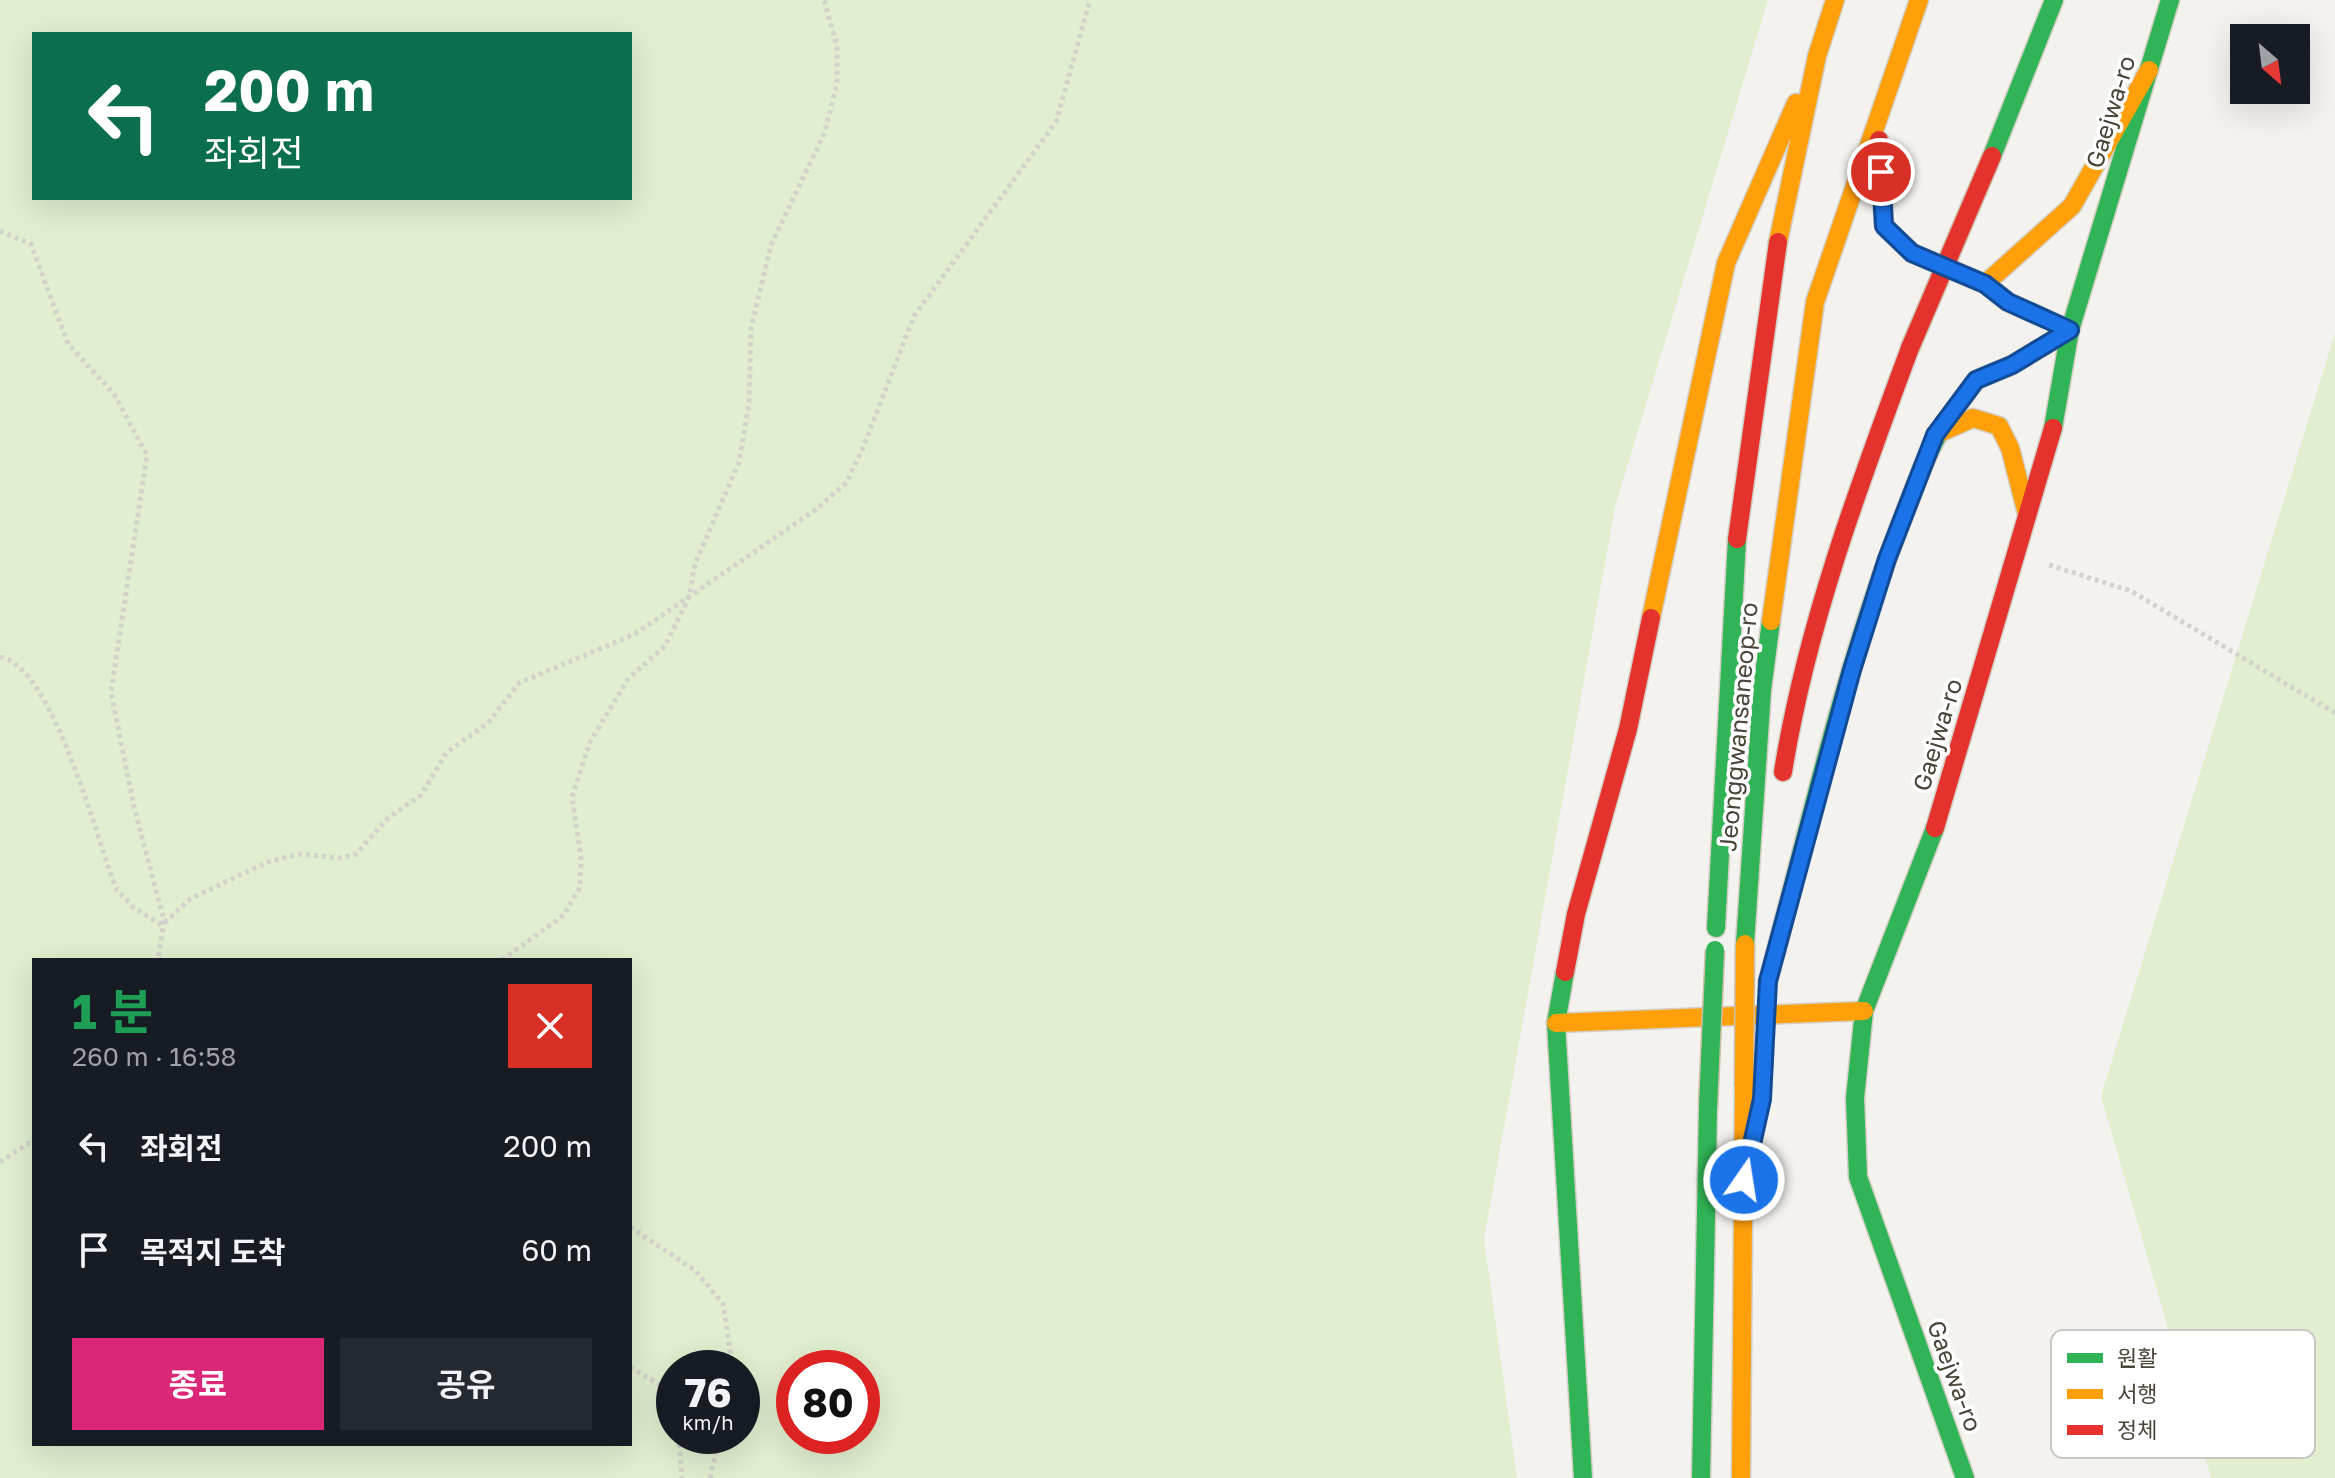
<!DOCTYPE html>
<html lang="ko">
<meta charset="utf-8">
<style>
body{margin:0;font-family:"Golos Text","Noto Sans KR",sans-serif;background:#242831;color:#f1f3f6;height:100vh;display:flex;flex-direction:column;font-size:30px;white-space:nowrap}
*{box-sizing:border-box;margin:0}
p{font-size:26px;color:#9ea1a6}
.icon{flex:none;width:44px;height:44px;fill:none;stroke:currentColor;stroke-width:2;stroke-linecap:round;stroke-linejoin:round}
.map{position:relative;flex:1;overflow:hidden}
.panel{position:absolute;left:32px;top:958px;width:600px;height:488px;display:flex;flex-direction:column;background:#171b24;border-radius:0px;box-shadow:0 8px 32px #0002}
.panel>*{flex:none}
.guide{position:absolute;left:32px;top:32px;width:600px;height:168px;border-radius:0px;box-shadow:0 8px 32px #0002;background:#0b6e4f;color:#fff;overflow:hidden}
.needle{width:52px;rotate:152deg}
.buttons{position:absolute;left:2230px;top:24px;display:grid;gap:16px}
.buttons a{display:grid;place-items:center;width:80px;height:80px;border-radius:0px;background:#171b24;box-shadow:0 8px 32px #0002;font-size:40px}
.speed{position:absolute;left:656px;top:1350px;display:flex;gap:16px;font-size:40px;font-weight:700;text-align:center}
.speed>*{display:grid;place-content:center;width:104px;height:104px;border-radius:50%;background:#171b24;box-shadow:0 8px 32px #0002;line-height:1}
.speed small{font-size:20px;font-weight:400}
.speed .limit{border:12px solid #d22;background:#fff;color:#111}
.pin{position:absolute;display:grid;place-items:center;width:68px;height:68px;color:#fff;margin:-34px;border:4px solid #fff;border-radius:50%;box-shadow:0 2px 8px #0007}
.me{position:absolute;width:88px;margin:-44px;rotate:13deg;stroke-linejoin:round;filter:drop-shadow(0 0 6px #0008)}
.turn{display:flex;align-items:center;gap:28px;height:168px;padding:0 40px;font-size:36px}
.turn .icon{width:104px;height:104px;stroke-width:2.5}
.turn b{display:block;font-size:56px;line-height:68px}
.round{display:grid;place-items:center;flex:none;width:84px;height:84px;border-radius:0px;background:#242831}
.summary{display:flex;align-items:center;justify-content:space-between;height:136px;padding:0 40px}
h1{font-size:48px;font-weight:700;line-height:60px;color:#1e9e55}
.primary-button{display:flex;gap:16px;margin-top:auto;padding:16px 40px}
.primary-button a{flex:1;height:92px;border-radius:0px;background:#db2777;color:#fff;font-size:32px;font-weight:700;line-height:92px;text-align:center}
.primary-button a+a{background:#242831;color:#f1f3f6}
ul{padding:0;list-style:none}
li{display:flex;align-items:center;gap:24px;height:104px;padding:0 40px}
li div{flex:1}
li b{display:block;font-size:30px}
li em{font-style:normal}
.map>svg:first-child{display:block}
.green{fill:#e1eecf;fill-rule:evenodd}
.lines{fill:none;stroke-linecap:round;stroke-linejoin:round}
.fast-casing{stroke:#d3cfc5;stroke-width:21}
.slow-casing{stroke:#d3cfc5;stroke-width:21}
.jam-casing{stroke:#d3cfc5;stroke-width:21}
.path{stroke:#d3d2cc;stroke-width:5;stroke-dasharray:4 4;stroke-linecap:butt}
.fast{stroke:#30b455;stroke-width:18}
.slow{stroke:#ff9f0a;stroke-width:18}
.jam{stroke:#e5322d;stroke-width:18}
.fast-bridge-casing{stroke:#ccbfa9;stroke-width:21;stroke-linecap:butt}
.slow-bridge-casing{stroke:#ccbfa9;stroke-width:21;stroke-linecap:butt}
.jam-bridge-casing{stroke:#ccbfa9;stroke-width:21;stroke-linecap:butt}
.fast-bridge{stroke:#30b455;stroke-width:18}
.slow-bridge{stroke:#ff9f0a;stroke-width:18}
.jam-bridge{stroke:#e5322d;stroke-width:18}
.route-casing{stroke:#114b97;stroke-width:20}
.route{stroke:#1a73e8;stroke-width:14}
.labels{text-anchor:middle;stroke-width:7;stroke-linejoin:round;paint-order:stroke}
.street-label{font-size:24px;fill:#4b4439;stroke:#fff}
.key{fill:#fff;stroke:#c9c7c4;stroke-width:2}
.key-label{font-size:22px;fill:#4b4439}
</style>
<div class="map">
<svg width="2335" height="1478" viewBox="0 0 2335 1478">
<rect width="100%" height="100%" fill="#f4f2ee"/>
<path class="green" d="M0,0H1768L1615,507L1484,1239L1517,1478H0ZM34,34H630V198H34ZM34,960H630V1444H34ZM674,1368H742V1436H674ZM794,1368H862V1436H794Z
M2335,333V1478H2211L2101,1096Z"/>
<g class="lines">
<defs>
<path id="fast" d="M1992,156L2054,0
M2053,428L2070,330L2170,0
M1935,828L1864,1011L1855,1098L1858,1177L1965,1478
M1716,928L1737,539
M1745,944L1762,690L1771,621
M1565,972L1556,1023L1583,1478
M1768,981C1809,829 1843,672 1900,525C1916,485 1928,445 1954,410
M1701,1478L1708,1107"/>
<path id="slow" d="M1778,242L1817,56L1835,0
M1985,284L2072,206L2149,70
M1935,435L1973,418L1999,426L2010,448L2027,514
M1651,618L1726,263L1796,103
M1771,621L1815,302L1919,0
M1556,1023L1864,1011
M1741,1478L1744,1086"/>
<path id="jam" d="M1879,140L1884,226L1912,253L1985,284L2008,302L2070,330
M1954,410L1976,380L2012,365L2070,330
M1737,539L1778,242
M1783,772C1806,627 1859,485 1910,348
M1935,828L2053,428
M1565,972L1576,914L1628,729L1651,618"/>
</defs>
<use href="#fast" class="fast-casing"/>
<use href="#slow" class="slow-casing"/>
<use href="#jam" class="jam-casing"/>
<path class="path" d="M0,231L31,244L68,344L114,394L147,455L111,692L134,807L164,920L158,960
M2049,565L2131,591L2335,713
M0,657C54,666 97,843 117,890L134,908L162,925L190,899L268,862L299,854L341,858L356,854L388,818L421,795L447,752L488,723L519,683L635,634L815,510L846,483L861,453L914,316L1056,122L1090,0
M502,960L564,915L580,887L581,857L572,797L590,742L628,679L665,646L689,597L695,564L739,462L749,403L751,328L771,245L824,134L837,84V46L824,0
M0,1162L29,1143L34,1144
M630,1227L696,1271L723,1304L733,1368
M630,1367L663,1387L674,1419
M679,1436L682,1478
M710,1478L720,1436"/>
<use href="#fast" class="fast"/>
<use href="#slow" class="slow"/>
<use href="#jam" class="jam"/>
<defs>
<path id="fast-bridge" d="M1708,1107L1715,950"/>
<path id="slow-bridge" d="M1744,1086L1745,944"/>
<path id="jam-bridge" d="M1910,348L1992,156"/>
</defs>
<use href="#fast-bridge" class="fast-bridge-casing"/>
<use href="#slow-bridge" class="slow-bridge-casing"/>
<use href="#jam-bridge" class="jam-bridge-casing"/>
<use href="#fast-bridge" class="fast-bridge"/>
<use href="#slow-bridge" class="slow-bridge"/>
<use href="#jam-bridge" class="jam-bridge"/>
</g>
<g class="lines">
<defs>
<path id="route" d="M1744,1180L1762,1099L1768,981L1852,670L1887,559L1935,435L1976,380L2012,365L2070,330L2008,302L1985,284L1912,253L1884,226L1881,172"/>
</defs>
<use href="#route" class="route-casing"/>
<use href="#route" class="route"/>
</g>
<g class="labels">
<g class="street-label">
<text transform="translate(2111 112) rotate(-73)" y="8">Gaejwa-ro</text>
<text transform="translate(1739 727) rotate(-85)" y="8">Jeonggwansaneop-ro</text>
<text transform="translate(1938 735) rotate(-73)" y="8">Gaejwa-ro</text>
<text transform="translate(1954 1376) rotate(70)" y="8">Gaejwa-ro</text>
</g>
</g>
<rect x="2051" y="1330" width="264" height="128" rx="12" class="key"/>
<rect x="2067" y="1353" width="36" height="10" fill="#30b455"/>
<rect x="2067" y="1389" width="36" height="10" fill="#ff9f0a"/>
<rect x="2067" y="1425" width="36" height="10" fill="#e5322d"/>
<g class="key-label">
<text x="2117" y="1366">원활</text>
<text x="2117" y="1402">서행</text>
<text x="2117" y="1438">정체</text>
</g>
</svg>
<div class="buttons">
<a><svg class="needle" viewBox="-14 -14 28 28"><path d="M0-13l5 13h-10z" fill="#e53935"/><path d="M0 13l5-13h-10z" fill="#9ea1a6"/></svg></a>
</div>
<div class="speed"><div>76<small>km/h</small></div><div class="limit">80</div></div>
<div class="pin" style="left:1881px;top:172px;background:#d93025"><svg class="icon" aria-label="arrive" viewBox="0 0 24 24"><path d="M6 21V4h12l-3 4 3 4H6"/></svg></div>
<svg class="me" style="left:1744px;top:1180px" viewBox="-20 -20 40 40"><circle r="17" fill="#1a73e8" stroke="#fff" stroke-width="3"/><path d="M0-11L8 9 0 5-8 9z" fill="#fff"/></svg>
<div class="guide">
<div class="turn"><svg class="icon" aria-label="left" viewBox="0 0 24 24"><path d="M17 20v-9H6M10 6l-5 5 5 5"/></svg><div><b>200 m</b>좌회전</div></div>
</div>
<section class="panel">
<div class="summary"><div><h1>1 분</h1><p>260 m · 16:58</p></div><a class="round" style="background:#d93025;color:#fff"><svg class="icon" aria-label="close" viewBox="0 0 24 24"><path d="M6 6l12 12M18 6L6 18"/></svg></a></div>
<ul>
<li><svg class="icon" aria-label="left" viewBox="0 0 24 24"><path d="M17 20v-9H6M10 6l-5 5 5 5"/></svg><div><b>좌회전</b></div><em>200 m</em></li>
<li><svg class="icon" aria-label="arrive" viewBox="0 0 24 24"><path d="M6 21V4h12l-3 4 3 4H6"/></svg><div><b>목적지 도착</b></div><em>60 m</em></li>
</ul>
<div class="primary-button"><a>종료</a><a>공유</a></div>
</section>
</div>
